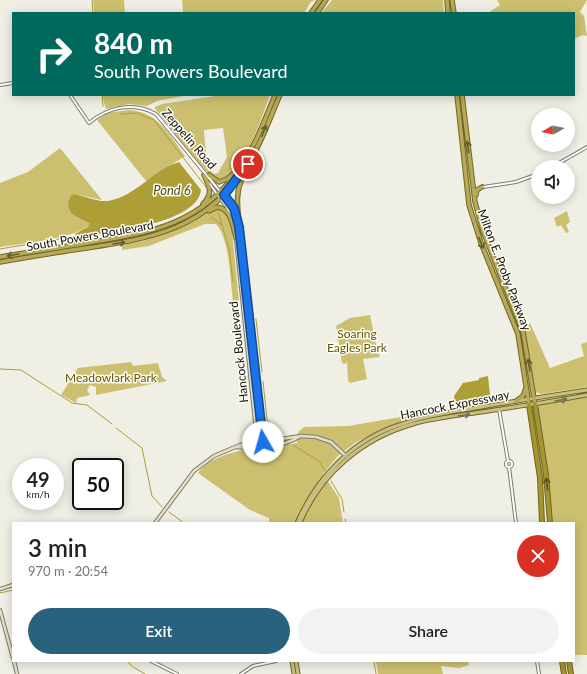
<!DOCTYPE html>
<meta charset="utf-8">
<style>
body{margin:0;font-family:Lato,sans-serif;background:#f2f2f2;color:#222;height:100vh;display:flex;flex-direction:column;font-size:15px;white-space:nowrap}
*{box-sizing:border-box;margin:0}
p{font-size:13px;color:#767676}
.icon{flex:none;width:22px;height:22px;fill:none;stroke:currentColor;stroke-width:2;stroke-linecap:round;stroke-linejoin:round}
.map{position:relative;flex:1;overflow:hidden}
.drawer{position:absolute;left:12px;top:522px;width:563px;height:140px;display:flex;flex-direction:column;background:#fff;border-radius:0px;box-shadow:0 2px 10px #0003}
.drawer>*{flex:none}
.top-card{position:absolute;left:12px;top:12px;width:563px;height:84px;border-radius:0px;box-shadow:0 2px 10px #0003;background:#00695c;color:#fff;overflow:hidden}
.needle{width:26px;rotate:261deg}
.buttons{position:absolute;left:531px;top:108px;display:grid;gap:8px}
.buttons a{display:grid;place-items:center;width:44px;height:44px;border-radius:50%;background:#fff;box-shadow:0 2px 10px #0003;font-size:20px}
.speed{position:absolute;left:12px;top:458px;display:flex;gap:8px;font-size:20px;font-weight:700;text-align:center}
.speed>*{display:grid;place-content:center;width:52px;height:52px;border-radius:50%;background:#fff;box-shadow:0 2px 10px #0003;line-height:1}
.speed small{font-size:10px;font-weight:400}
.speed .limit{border:2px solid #111;border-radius:6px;background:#fff;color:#111}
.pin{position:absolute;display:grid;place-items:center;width:34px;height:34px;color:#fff;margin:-17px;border:2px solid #fff;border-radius:50%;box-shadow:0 1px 4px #0007}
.me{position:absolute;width:44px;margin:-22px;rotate:353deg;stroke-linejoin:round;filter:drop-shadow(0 0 3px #0008)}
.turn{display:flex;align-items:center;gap:14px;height:84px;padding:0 16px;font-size:18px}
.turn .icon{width:52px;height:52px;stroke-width:2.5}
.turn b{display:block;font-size:28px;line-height:34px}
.round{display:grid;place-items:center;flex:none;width:42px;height:42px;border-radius:21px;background:#f2f2f2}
.summary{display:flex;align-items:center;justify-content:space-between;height:68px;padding:0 16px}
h1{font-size:24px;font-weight:600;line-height:30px}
.action{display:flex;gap:8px;margin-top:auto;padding:8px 16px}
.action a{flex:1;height:46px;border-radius:24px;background:#29627c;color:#fff;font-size:16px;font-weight:600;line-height:46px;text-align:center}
.action a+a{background:#f2f2f2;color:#222}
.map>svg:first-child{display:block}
.green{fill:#ccc070;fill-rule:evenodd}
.water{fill:#ad9e35}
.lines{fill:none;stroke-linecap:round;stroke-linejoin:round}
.stream{stroke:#ad9e35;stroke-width:1}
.tertiary-casing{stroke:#7c7a72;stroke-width:4}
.secondary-casing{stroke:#7c7a72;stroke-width:4.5}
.primary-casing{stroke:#706622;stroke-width:5}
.trunk-casing{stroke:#706622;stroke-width:5.5}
.motorway-casing{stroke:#706622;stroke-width:6}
.tertiary{stroke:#fff;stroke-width:2}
.secondary{stroke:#e4dfc0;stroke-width:2.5}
.primary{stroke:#c8bf82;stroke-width:3}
.trunk{stroke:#b6aa58;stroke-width:3.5}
.motorway{stroke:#a4952e;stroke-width:4}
.oneway{stroke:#625c32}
.oneway2{stroke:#75704d}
.oneway3{stroke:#5a521d}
.route-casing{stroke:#114b97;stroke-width:10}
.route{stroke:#1a73e8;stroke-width:7}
.labels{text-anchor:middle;stroke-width:3;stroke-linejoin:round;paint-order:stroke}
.street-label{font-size:12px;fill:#0f0f0c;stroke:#fefdf3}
.park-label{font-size:12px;fill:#625705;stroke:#fefdf3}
.water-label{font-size:13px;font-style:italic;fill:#524c22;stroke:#fefdf3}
</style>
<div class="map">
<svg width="587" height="674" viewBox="0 0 587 674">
<rect width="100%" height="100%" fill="#f0efe5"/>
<path class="green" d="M93,0H124L125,13H94Z
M182,0H315L311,2L304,13H183Z
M332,0H443L444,13H321Z
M497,0H587L580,12L584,16L587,36L583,35L574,39V13H488L500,5Z
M102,95H189L157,101L147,106L129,104L106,109Z
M222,95H270C262,116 245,173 220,180C200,174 172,126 155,109V107L162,104ZM223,128L227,157L218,173L214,174L207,168L204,130Z
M129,110C158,112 169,134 185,156L146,181L97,120L107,113Z
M60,148L102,200L74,194L77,218L91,223C82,238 18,244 0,247V183L28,172Z
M219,208L225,211L231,222L239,301H233C230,280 230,239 216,224H205L149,246L122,250V245C160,239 179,229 212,210Z
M567,211L570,222L566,225L569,232L566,233L561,225L557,227L554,218Z
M370,315L377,349L380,357L363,359L367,379L350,383L348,381L347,362L345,364L342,363L336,326L350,318Z
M530,323L550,368L584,356L581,344L587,342V387L541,394L535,392L523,327Z
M131,362L133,366L158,363L162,377L167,381L96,395V387L90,385L87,390L90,395L77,398L76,403L61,395L78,368Z
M587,397V655H574V523H551L549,488L538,409L539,405Z
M407,416L406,420L378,431L355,443L338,456L323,474L339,498L343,523H269V518L250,510L198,473C218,447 267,448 297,443L298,432L304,427L348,426Z
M376,661H468L469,665L459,668L441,666L443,674H378Z"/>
<path class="water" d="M179,162L201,190C197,221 124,230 99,234L90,233L77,239L75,234L88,227L90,223C78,218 62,212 71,196L74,194C84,196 97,202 108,201C137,196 152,170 179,162Z
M488,376L490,395L488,398L455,404L454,396L463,383L479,380V378Z"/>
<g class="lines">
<path class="stream" d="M92,0L93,13
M102,95L103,106
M121,114L137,113L154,120L206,187
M218,212L229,248L233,282
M211,217L222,225
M0,249L76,236
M256,319L262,372
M0,369L21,370L72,403L87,405L112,424
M263,381L267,420L277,434
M116,428L142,448L152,496L162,507
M293,445L319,461L325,471
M331,481L342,499L344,512
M169,512L184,523
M345,519L346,523
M0,593L13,590
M127,661L133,667L145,674
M374,661L376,674"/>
<defs>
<path id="tertiary" d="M0,85L13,83
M70,95L89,123C108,107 134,101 156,114L223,195
M552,167L587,147
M209,183L217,194
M483,187L516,182L538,174
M499,409L508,461
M506 464a3 3 0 1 1 6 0a3 3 0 1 1-6 0Z
M509,467L516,523
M151,661L177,674
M537,661L539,674
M241,674L253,666L276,661"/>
<path id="secondary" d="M217,194L227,207L232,219
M223,195L233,208L237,218
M236,238L257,439L260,447
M241,241L263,442L260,446
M243,304L248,331L250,334
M248,343L252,372L255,376
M250,377L253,381L257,405
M236,447C256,449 282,447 299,437
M155,523L194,471L214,456L240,445L301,436L316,437L331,442L346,456
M0,589L13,585
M0,610L13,658
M14,661L17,674"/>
<path id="primary" d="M297,523C317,477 353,439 402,424C424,416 447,413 470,409C509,402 548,396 587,390
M300,523C320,474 363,438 413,424C437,417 463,415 488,411C521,406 554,401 587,395
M292,661L294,674
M296,661L298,674"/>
<path id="trunk" d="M447,0L448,13
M452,0L454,13
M311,13L320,0
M317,13L326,0
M457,95L469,205L481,243L518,334L529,405
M462,95L475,202L483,231L523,332L535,404
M209,175L219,182L227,179L234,173
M476,195L477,190L482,187
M203,204C213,194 210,187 204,175
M209,211L217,207C231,208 233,226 236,238
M241,242C240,219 232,195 244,175
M0,257C29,252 58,248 87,243C151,233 203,224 241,166C256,145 265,119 275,95
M0,262C29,257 58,252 87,248C153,238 205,229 245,169C260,147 269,120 280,95
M516,401L523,396L526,388"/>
<path id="motorway" d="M535,404L546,475L550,523
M529,405L540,478L542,523
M562,661L564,674
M569,661L571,674"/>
</defs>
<use href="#tertiary" class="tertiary-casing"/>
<use href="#secondary" class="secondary-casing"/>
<use href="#primary" class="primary-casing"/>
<use href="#trunk" class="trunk-casing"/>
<use href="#motorway" class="motorway-casing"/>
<use href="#tertiary" class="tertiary"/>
<use href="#secondary" class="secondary"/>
<use href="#primary" class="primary"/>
<use href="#trunk" class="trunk"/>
<use href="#motorway" class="motorway"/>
</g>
<defs><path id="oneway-shaft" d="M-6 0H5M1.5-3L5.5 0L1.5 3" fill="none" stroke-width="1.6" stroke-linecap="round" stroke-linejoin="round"/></defs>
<g class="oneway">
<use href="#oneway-shaft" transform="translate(264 131) rotate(-67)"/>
<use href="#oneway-shaft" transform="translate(468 147) rotate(-97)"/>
<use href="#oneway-shaft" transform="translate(119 243) rotate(-9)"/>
<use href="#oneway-shaft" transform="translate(481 243) rotate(69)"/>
<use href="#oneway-shaft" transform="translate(13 255) rotate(171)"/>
<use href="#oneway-shaft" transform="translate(529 365) rotate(-99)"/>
</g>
<g class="oneway2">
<use href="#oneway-shaft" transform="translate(561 400) rotate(-10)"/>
<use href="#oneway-shaft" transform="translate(464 415) rotate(-9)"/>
</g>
<use class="oneway3" href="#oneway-shaft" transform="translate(547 484) rotate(-95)"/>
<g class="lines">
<defs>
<path id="route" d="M248,164L224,195L234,208L239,227L263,442"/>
</defs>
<use href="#route" class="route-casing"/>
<use href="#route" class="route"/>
</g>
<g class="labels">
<g class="street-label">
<text transform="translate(189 139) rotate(49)" y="4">Zeppelin Road</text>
<text transform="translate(90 236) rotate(-10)" y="4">South Powers Boulevard</text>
<text transform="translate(504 270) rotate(69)" y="4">Milton E. Proby Parkway</text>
<text transform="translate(239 352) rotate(-96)" y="4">Hancock Boulevard</text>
<text transform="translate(455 405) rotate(-11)" y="4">Hancock Expressway</text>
</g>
<g class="park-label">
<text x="357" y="338">Soaring<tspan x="357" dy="14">Eagles Park</tspan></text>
<text x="111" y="382">Meadowlark Park</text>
</g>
<g class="water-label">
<text x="172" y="195">Pond 6</text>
</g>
</g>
</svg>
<div class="buttons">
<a><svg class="needle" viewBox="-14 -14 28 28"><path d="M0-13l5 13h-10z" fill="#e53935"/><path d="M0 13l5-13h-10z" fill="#767676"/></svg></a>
<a><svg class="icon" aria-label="sound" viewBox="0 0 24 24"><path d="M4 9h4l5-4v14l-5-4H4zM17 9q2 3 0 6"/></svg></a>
</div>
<div class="speed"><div>49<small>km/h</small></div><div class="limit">50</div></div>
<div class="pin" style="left:248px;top:164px;background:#d93025"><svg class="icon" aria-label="arrive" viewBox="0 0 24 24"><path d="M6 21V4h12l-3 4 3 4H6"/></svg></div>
<svg class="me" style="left:263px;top:442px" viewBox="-20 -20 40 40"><circle r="19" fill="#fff"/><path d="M0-13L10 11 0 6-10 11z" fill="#1a73e8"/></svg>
<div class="top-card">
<div class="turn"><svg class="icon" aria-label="right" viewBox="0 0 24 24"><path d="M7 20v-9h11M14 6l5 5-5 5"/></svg><div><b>840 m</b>South Powers Boulevard</div></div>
</div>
<section class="drawer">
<div class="summary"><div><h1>3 min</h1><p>970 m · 20:54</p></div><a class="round" style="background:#d93025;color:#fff"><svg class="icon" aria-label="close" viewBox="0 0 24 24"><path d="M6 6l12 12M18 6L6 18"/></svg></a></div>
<div class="action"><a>Exit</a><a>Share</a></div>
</section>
</div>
